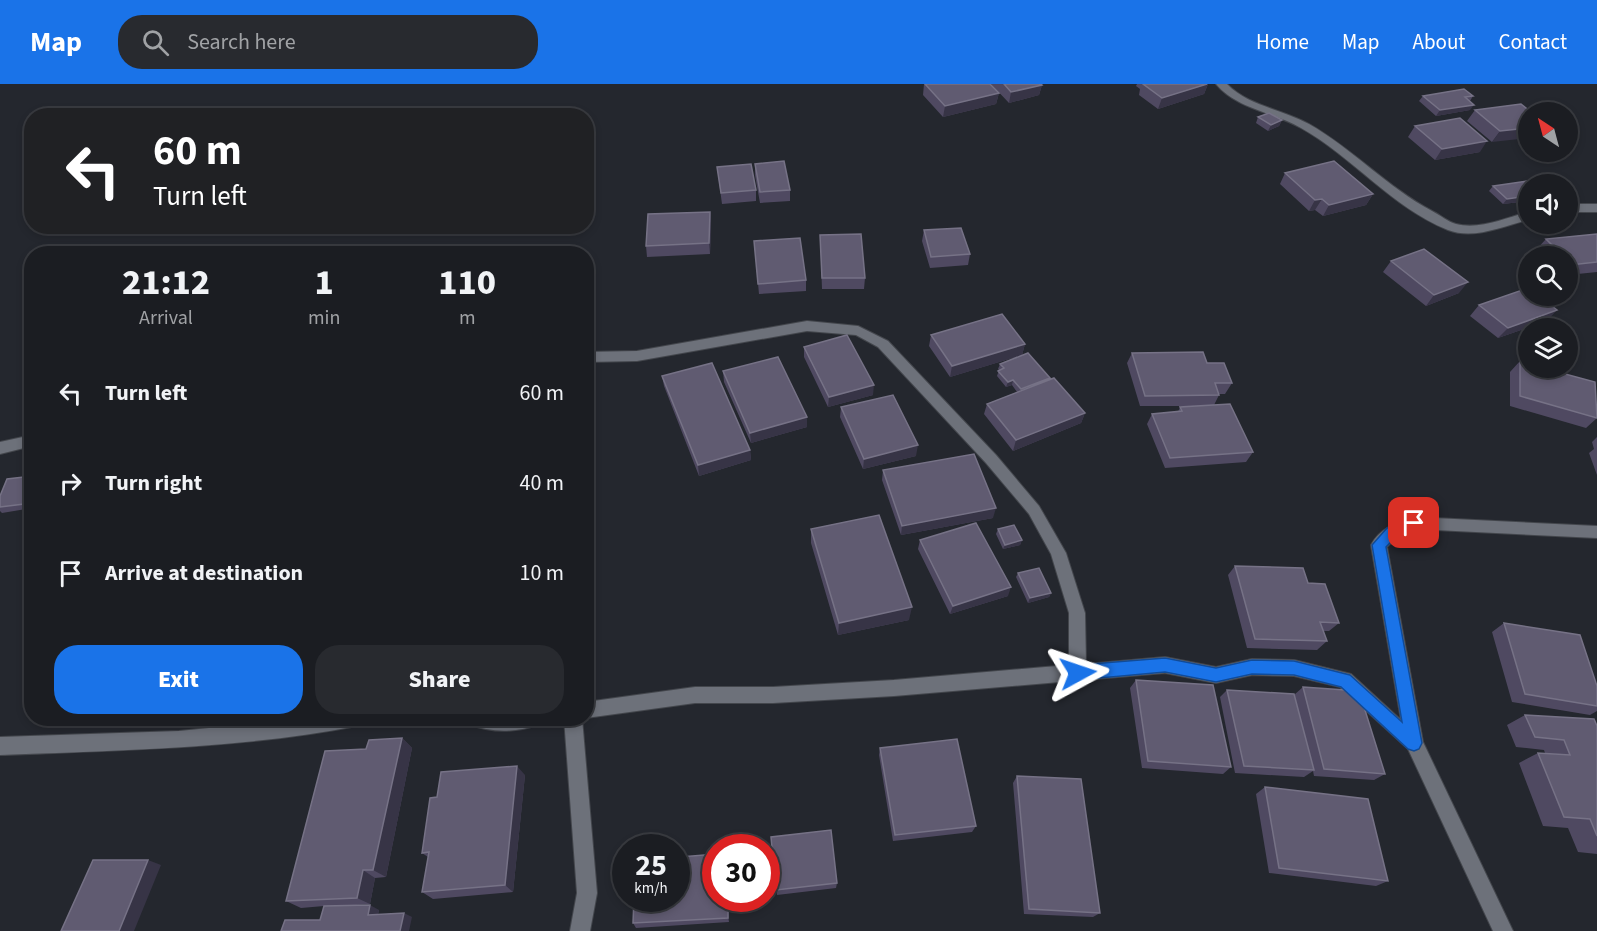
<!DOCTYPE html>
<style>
body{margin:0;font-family:"Source Sans 3",sans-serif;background:#282a2f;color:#f1f3f6;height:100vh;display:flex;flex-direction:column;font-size:22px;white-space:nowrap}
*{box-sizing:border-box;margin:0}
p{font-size:20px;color:#a0a2a5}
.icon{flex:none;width:33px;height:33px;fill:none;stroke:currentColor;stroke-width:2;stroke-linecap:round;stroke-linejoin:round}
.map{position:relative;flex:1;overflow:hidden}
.drawer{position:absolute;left:24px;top:162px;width:570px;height:480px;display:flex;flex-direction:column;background:#1b1d22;border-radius:24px;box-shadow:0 3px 9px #0003,0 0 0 2px #393b40}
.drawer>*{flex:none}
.guide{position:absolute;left:24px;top:24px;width:570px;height:126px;border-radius:24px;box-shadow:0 3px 9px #0003,0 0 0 2px #393b40;background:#202124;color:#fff;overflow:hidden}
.needle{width:39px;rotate:324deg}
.fabs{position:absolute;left:1518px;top:18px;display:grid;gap:12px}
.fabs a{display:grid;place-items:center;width:60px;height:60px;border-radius:50%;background:#1b1d22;box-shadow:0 3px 9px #0003,0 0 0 2px #393b40;font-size:30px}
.speed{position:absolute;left:612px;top:750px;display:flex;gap:12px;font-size:30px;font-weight:700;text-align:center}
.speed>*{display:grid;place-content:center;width:78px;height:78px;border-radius:50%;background:#1b1d22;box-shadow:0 3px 9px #0003,0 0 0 2px #393b40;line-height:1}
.speed small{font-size:15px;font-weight:400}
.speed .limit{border:9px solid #d22;background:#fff;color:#111}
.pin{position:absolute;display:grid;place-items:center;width:51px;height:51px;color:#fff;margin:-26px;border-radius:12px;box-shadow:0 3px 9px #0006}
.me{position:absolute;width:66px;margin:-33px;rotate:85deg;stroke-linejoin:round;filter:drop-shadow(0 0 4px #0008)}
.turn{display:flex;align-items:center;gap:21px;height:126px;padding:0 30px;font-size:27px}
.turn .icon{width:78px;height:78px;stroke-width:2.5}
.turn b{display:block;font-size:42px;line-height:51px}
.eta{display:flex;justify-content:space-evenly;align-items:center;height:102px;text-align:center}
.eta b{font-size:36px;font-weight:800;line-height:42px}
.cta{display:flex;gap:12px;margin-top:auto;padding:12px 30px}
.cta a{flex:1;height:69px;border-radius:24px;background:#1a73e8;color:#fff;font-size:24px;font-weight:800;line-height:69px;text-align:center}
.cta a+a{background:#282a2f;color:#f1f3f6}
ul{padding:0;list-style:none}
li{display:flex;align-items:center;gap:18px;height:90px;padding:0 30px}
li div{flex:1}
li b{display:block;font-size:22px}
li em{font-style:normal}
header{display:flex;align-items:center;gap:36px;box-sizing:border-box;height:84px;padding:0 30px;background:#1a73e8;color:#fff}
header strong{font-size:28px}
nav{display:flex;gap:33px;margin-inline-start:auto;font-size:21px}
.search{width:420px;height:54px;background:#282a2f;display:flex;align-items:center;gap:15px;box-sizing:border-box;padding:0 21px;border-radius:24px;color:#a0a2a5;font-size:22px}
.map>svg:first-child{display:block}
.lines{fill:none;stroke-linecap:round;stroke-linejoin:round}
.minor-casing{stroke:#43464c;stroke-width:2}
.minor{fill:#6d717a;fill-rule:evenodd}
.wall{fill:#4f4961}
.shaded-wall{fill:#373446}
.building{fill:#605b71;stroke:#767286;stroke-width:1.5}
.route{fill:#1a73e8;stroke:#114b97;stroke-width:1.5}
</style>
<header>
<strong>Map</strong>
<div class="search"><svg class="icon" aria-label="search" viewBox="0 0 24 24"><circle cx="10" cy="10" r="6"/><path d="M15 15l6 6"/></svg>Search here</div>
<nav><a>Home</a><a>Map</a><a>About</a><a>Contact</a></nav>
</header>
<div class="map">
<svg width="1597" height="847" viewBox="0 0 1597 847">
<rect width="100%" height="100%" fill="#24272e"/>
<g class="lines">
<defs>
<path id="minor" d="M1216,0H1227C1248,22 1282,25 1309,40C1353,65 1387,103 1432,127C1440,131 1448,138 1456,140C1480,146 1505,134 1528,128V136C1503,142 1474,156 1448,146C1391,123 1353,73 1301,44C1273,28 1237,25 1216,0Z
M1568,120H1597V128H1568Z
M807,237L858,242L888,257L996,371L1039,422L1066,469L1085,529L1086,580L1165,573L1216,583L1252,575L1294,576L1351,590L1401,636L1371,461C1380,444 1397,438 1414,433L1597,442V454L1415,445L1397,453L1387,463L1423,658L1513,847H1493L1408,665L1340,603L1294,592L1252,591L1216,599L1165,589L894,612L773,619H695L586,634V618L695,603H773L894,596L1069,581V529L1051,470L1029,430L986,379L878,263L856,251L807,247L637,277L586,278V268L637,267Z
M32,351V362L0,370V358Z
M307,634H366L363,640L357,642C239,665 120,666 0,671V653L179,647Z
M465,634H543L540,640C516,649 492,649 468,640Z
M564,634H582L597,809L590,847H570L577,809Z"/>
</defs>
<use href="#minor" class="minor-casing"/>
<use href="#minor" class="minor"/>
</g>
<path class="wall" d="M924,0L999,9L996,20L943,33L923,11Z
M991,0H1041L1042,1L1039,11L1009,19Z
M1137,0H1208L1204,10L1158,25L1139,11L1140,5L1136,2Z
M1423,12H1473L1470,17V26L1436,32L1419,17Z
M1521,20L1492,58L1467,37L1475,26Z
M1258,33L1282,36L1279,42L1268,47L1256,39Z
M1415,42L1480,68L1435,76L1408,53Z
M755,80L790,106V117L760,119L755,91Z
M717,83L756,106V117L722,120Z
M1285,89L1373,110L1366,121L1323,132L1315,126L1309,127L1280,100Z
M1528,100V117L1503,120L1489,107L1493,102Z
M710,128L711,139L710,170L647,173L646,162Z
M924,146L970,170L968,181L930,184L922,157Z
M1597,150V188L1568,191V172H1543L1536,166L1546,155Z
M820,151L865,194L864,205H822Z
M754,157L806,196V207L759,210Z
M1391,177L1459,209L1426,222L1383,188Z
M1479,221L1547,237L1498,254L1470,232Z
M931,251L1025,260L1022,271L950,293L929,262Z
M804,263L873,311L828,323L804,273Z
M1132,269L1207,279L1232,299L1225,310H1219V311L1214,321L1253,368L1246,378L1165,384L1147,340L1152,330L1178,328L1180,323L1196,322H1140L1127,279Z
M1520,277L1597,323V334L1586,344L1510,322V288Z
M1000,280L1049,296L1085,329L1081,339L1013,367L984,330L987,320L1017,308L1012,301L1006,303L997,292L999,286L998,285Z
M723,287L807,343L751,359L724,298Z
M662,292L750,366L751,376L699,392L664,302Z
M841,323L916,372L863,385L840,333Z
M1597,353V391L1589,369L1594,365L1592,358Z
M883,386L993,434L901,451L882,396Z
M32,392V424L2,429L0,427V412Z
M811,445L909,536L838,551L811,459Z
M998,445L1022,456L1020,461L1003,465L996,450Z
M920,456L1008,512L950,530L918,465Z
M1235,482L1339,539L1329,547H1323L1327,557L1317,566L1247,564L1228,491Z
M1018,489L1051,509L1049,513L1028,519L1016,493Z
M1504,539L1597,602V627L1590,631L1512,618L1492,548Z
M1136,596L1231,683L1223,690L1142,684L1130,604Z
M1303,603L1385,690L1374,696L1314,692L1313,687L1304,693L1235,689L1220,613L1227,606L1294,611Z
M1525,631L1597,642V770L1578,768L1568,744L1543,742L1519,679L1538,669H1545L1544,666L1516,663L1507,641Z
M402,654L412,664L386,793L375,794L370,820L342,822L379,826L378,830L412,833L320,836L324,822L301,824L286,817L366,665Z
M880,664L976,742L972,748L893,757L879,671Z
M525,691L513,808L433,815L422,808L428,773L422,769L437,713Z
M1017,692L1100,829L1093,833L1024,830L1013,699Z
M1265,703L1388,797L1376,802L1269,789L1256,710Z
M771,753L837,799L836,804L777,811Z
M683,768V772L729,814V838L636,844L633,839Z"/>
<path class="shaded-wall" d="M1208,0L1204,10L1158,25L1162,14Z
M1042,1L1039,11L1009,19L1011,8Z
M999,9L996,20L943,33L945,22Z
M1474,21L1470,26L1436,32L1440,26Z
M1282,36L1279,42L1268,47L1271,41Z
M1528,44V54L1492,58L1500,47Z
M1487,57L1480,68L1435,76L1442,65Z
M1373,110L1366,121L1323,132L1329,121Z
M1528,112V117L1503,120L1507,115Z
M1322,115L1315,126L1309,127L1315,116Z
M710,128L711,139L710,170L709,159Z
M1468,198L1459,209L1426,222L1434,211Z
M1557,226L1547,237L1498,254L1508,244Z
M1025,260L1022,271L950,293L952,282Z
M1050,294L1048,299L1019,310L1021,305Z
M1013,296L1012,301L1006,303L1008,298Z
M874,301L873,311L828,323L829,313Z
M1085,329L1081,339L1013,367L1016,356Z
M807,333V343L751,359L750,349Z
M918,361L916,372L863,385L864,375Z
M750,366L751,376L699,392L698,381Z
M996,424L993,434L901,451L902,442Z
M1022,456L1020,461L1003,465L1005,461Z
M586,494L590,519H586Z
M1011,503L1008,512L950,530L953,522Z
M1051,509L1049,513L1028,519L1030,514Z
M912,523L909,536L838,551L839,539Z
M402,654L412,664L386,793L373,786Z
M517,682L525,691L513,808L505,801Z
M680,763L683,768L682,778L680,773Z
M148,776L161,781L134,847H119Z
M363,786L375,794L370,820L357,814Z
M728,814H729V838L728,834Z
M370,821L379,826L377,835L368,831Z
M404,829L412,833L409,847H400Z"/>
<path class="building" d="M925,0H990L999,9L945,22Z
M1004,0H1041L1042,1L1011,8Z
M1143,0H1207L1162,14Z
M1464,5L1473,12L1465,13L1474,21L1440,26L1423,12Z
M1521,20L1531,28H1528V44L1500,47L1475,26Z
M1269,29L1282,36L1271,41L1258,33Z
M1460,34L1487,57L1442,65L1415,42Z
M784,77L790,106L760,108L755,80Z
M1334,77L1373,110L1329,121L1322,115L1315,116L1285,89Z
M751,80L756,106L721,109L717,83Z
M1534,96L1540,100H1528V112L1507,115L1493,102Z
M710,128L709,159L646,162L648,130Z
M961,144L970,170L931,173L924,146Z
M861,150L865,194H822L820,151Z
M1597,150V178L1570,181L1568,178V172H1563L1546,155Z
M800,154L806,196L758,200L754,157Z
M1424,165L1468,198L1434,211L1391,177Z
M1528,204V212H1539L1557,226L1508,244L1479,221Z
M1002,230L1025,260L952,282L931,251Z
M847,251L874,301L829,313L804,263Z
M1203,268L1207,279H1224L1232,299H1215L1219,311L1145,312L1132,269Z
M1028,269L1050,294L1021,305L1013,296L1008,298L998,287L1004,284L1000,280Z
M778,273L807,333L750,349L723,287Z
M1520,277L1528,280V284H1543L1595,298L1597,334L1520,312Z
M712,279L750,366L698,381L662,292Z
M1054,294L1085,329L1016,356L987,320Z
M893,311L918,361L864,375L841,323Z
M1230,320L1253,368L1170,374L1152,330L1182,327L1180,323Z
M974,370L996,424L902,442L883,386Z
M32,392V419L0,423V412L7,395Z
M879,431L912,523L839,539L811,445Z
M976,439L1011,503L953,522L920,456Z
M1014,441L1022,456L1005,461L998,445Z
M1235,482L1303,484L1308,499L1325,500L1339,539L1320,538L1327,557L1255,555Z
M1039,484L1051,509L1030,514L1018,489Z
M1504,539L1580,551L1597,602V622L1525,610Z
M1136,596L1213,601L1231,683L1148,677Z
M1303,603L1359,607L1385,690L1324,685Z
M1227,606L1294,610L1314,686L1244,682Z
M1525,631L1594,635L1597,642V752L1590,735L1564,733L1538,669L1570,671L1564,656L1535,653Z
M402,654L373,786H363L357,814L286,817L325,667L366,665L369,656Z
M957,655L976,742L895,751L880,664Z
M517,682L505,801L422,808L429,768L422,769L430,714L437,713L441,688Z
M1017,692L1081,695L1100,829L1029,825Z
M1265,703L1368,715L1388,797L1279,784Z
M831,746L837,799L776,806L771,753Z
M680,763V773L716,770V814H728V834L633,839L634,814H676V764H669Z
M93,776H148L119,847H61Z
M370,821L368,831L404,829L400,847H281L285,836H320L324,822Z"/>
<path class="route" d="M1414,433L1419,435L1421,439L1419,443L1397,452L1386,463L1422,659L1419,665L1414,667L1408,665L1341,603L1294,591L1252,590L1216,598L1165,588L1078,596L1072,594L1070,589L1072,584L1078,581L1165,574L1216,584L1252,576L1294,577L1350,591L1402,638L1372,461L1387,444Z"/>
</svg>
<div class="fabs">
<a><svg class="needle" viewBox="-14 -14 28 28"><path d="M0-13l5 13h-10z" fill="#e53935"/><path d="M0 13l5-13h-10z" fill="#a0a2a5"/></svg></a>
<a><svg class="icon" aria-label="sound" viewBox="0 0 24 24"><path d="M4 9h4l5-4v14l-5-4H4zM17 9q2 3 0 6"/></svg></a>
<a><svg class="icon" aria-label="search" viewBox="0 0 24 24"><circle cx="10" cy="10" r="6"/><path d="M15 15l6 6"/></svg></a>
<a><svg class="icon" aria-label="layers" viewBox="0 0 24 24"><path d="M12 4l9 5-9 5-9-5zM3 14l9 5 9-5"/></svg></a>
</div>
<div class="speed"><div>25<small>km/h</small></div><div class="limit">30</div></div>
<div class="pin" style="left:1414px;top:439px;background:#d93025"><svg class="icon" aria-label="arrive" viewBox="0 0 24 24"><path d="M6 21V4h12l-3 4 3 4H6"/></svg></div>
<svg class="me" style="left:1078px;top:589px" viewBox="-20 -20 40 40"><path d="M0-17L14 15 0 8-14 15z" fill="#1a73e8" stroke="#fff" stroke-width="4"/></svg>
<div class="guide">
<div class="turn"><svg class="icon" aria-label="left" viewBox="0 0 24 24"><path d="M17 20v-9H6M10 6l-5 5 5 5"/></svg><div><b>60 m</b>Turn left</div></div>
</div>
<section class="drawer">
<div class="eta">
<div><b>21:12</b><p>Arrival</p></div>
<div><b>1</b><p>min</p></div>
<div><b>110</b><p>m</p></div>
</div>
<ul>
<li><svg class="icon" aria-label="left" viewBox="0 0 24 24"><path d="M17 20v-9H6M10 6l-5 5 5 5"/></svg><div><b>Turn left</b></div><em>60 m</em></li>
<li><svg class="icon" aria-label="right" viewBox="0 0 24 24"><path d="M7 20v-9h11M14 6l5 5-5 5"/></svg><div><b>Turn right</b></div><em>40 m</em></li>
<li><svg class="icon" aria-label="arrive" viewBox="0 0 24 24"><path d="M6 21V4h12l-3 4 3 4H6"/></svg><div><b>Arrive at destination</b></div><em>10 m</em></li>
</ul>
<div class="cta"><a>Exit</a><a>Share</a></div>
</section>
</div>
